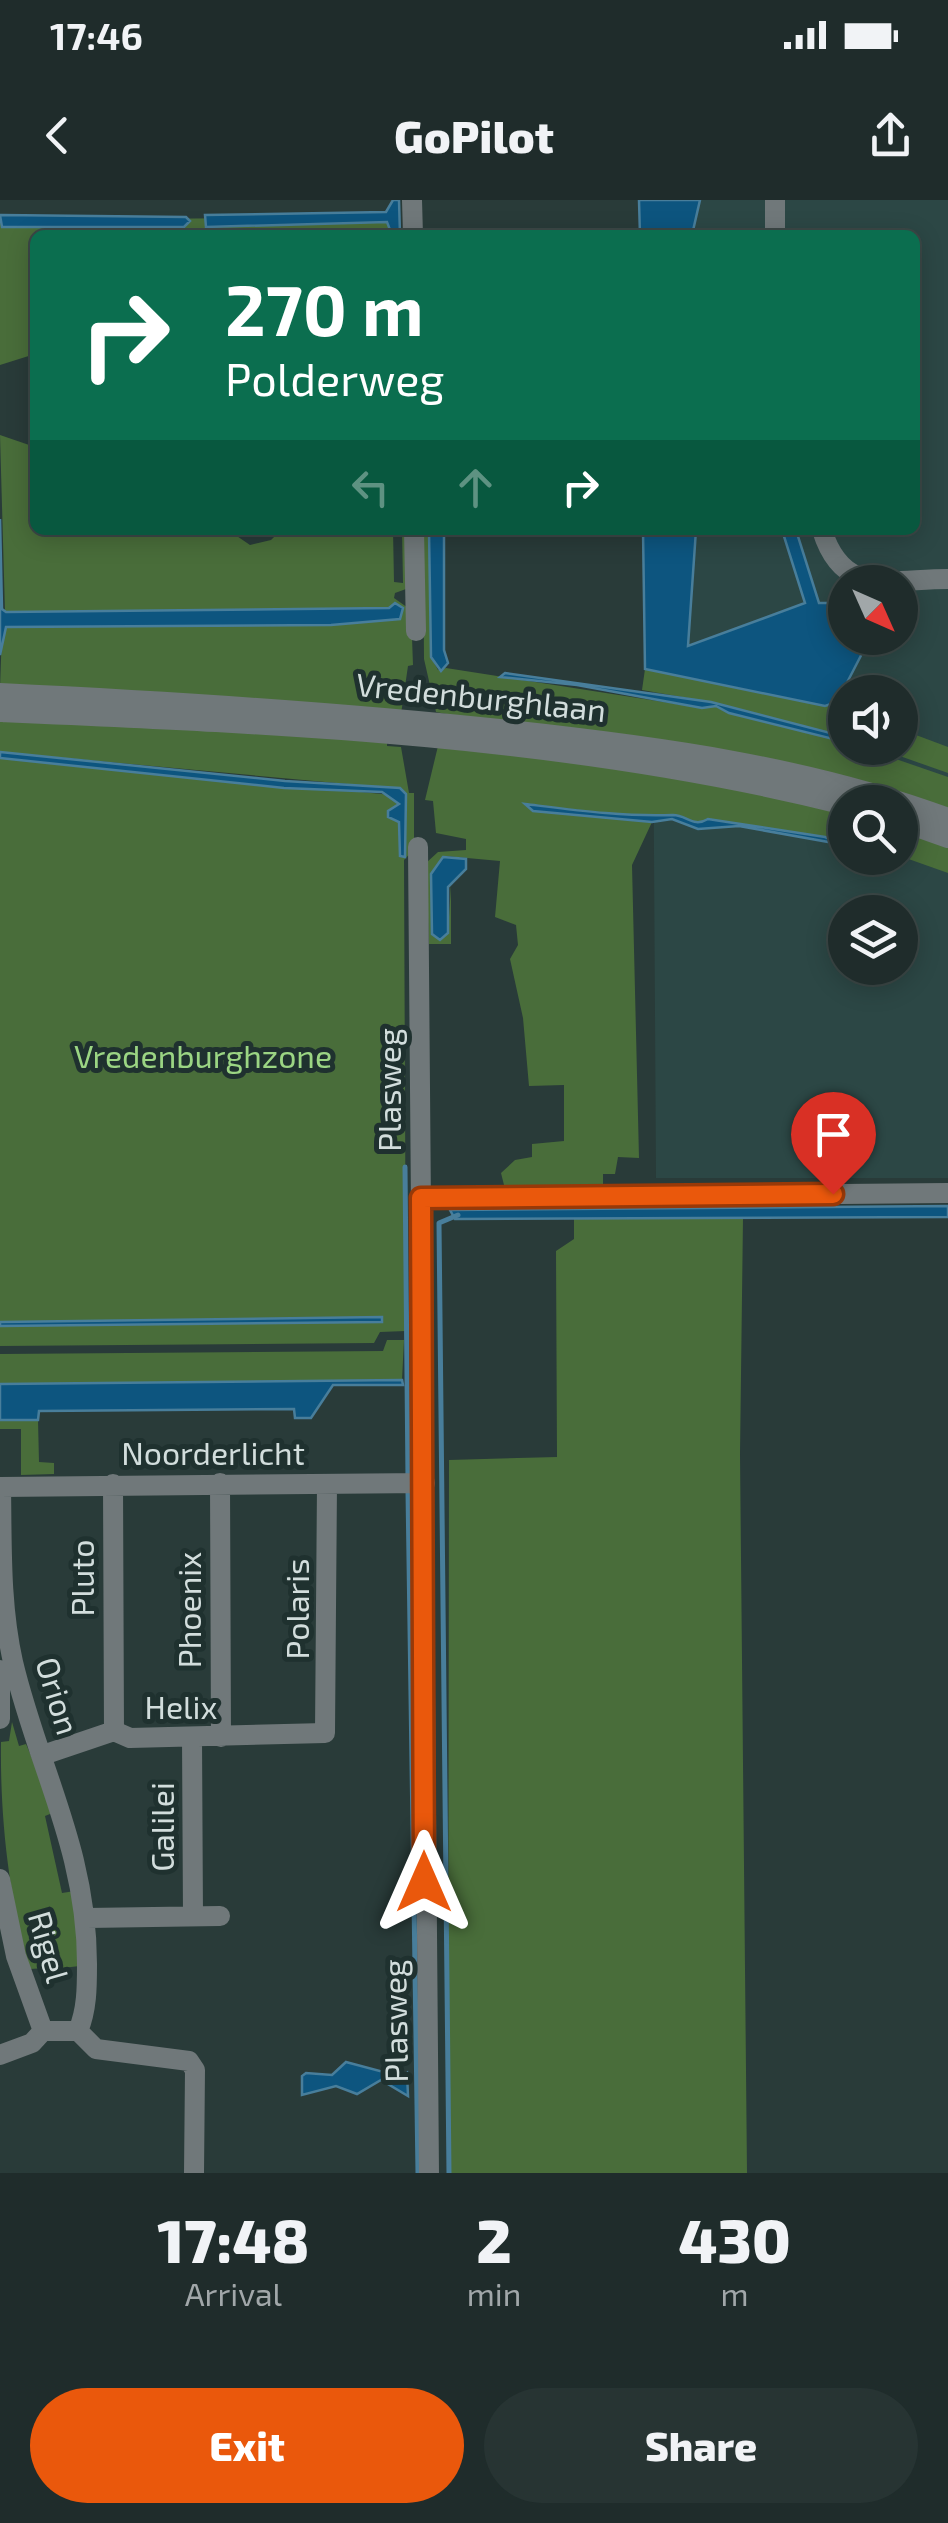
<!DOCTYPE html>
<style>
body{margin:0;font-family:"Exo 2",sans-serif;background:#273433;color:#f1f3f6;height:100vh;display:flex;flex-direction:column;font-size:38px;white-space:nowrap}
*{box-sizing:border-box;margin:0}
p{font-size:32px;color:#a1a7a9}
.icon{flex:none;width:55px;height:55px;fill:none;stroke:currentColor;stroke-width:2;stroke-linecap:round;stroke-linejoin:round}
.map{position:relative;height:1973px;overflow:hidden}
.sheet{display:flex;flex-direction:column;background:#1f2c2b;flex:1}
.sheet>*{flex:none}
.guide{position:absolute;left:30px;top:30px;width:890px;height:305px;border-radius:15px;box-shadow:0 5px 25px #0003,0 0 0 2px #3c4847;background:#0b6e4f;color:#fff;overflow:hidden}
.needle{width:65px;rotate:135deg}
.controls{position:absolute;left:828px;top:365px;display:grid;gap:20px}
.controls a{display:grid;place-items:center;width:90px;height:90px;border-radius:50%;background:#1f2c2b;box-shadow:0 5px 25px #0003,0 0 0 2px #3c4847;font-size:50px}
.pin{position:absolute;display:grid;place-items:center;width:85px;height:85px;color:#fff;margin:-102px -42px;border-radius:50% 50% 50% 0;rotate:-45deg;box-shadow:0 0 10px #0007}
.pin .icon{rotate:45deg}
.me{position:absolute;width:110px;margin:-55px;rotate:0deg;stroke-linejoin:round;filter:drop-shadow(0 0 8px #0008)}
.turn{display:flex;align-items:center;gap:35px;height:210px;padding:0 30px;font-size:45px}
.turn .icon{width:130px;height:130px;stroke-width:2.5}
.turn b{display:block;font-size:70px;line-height:85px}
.lanes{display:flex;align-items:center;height:95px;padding:0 30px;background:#0003;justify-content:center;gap:50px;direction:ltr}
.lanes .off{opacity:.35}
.eta{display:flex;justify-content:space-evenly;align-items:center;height:170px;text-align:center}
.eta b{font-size:60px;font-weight:800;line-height:70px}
.primary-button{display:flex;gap:20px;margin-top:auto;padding:20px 30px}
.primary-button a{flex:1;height:115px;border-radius:60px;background:#ea580c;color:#fff;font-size:40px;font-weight:800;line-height:115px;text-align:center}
.primary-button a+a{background:#273433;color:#f1f3f6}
.status{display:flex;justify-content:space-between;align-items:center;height:70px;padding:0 50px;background:#1f2c2b;direction:ltr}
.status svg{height:28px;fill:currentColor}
header{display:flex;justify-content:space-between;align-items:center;height:130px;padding:0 30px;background:#1f2c2b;font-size:45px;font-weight:800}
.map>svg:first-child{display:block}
.built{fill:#2c4745;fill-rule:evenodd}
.green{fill:#496d3a}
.water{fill:#0d557f;stroke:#487e9b;stroke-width:2.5}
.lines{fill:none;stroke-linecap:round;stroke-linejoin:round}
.stream{stroke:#487e9b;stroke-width:5}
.minor{stroke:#70787a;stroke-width:20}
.route-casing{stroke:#983908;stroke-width:25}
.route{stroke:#ea580c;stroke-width:18}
.labels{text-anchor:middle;stroke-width:10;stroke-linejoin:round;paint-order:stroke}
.street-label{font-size:32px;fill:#d2dddc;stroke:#1f312f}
.park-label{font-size:32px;fill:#9bd583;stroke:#1f312f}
</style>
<div class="status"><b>17:46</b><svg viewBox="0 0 49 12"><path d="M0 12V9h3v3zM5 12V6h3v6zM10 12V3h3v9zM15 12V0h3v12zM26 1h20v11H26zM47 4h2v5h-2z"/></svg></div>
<header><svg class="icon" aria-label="back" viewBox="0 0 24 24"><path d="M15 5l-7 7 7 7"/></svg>GoPilot<svg class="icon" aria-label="share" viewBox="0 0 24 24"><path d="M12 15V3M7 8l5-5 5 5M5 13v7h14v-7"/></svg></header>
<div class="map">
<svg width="948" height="1973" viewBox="0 0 948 1973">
<rect width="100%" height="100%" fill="#293b39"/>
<path class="built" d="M650,0H948V978H656L652,330H915V35H650ZM845,382H900V438H845ZM845,492H900V548H845ZM845,602H900V658H845ZM845,712H900V768H845Z"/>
<path class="green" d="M396,17V35H35V154L0,165V20Z
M0,235L35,247V330H228L250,345L271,340L281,330H393L394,382L403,383L402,330H410L406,389L395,393L394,398L411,410L413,465L408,466L401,514L0,488L2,431L6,427L331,425L399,419L403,408L395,403L389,408L5,412Z
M423,330H429L431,457L438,470L446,468L702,508L716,506L729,513L832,538L845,542V548H864L948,577V613L436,512L424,459Z
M645,469L834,504L845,509V537L711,502L642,490Z
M0,516L387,541V546L401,547L409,593H414V649L404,660L406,1131L380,1132L374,1143L0,1146V1126L382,1122L0,1123V558L403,596L405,637L406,594L402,589L0,552Z
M900,529L948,547V573L877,548H900Z
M438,546L611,567L845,609V642L708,619C694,627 685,615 671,615C623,617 574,609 525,604L533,611L652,622L632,665L639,958L618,957L615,974H603V990L505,989L501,973L515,960L532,957V944L564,941V885L529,886L523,818L510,759L518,745L516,725L495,717L500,661L445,656L431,674L448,733L451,685V744H429L426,663L438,652L466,650V639L436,633L433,601L425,600Z
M900,626L948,643V673L900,656Z
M743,1018L740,1254L747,1973H448L449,1260L557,1257L556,1051L574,1039V1019Z
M387,1140H404L402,1180L0,1184V1154L383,1151Z
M0,1220H38L39,1262L54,1263V1274L21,1275V1229H0Z
M12,1522L19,1546L26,1544L55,1612L45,1616L62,1693L75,1691L80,1766L62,1768L60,1755L46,1757V1768L30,1769C8,1696 0,1615 1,1542L9,1541Z"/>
<path class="water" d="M393,0H399L400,35H392L387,22L206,27L205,15L386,12Z
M639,0H700L692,35H640Z
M0,15L186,17L190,21L184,27H2Z
M0,319L2,409L6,412L389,408L395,403L403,408L400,419L331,425L6,427L0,455Z
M429,330H444V450L448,463L441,471L431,457Z
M643,330H696L688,446L805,403L782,330H796L819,403H845V438H870L837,502L825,506L645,469Z
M505,473L711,502L842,536L845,542L729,513L716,506L702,508L577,485L500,477Z
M0,552L285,581L400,588L406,594L405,657L400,656L399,622L388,617V611L399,604L382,592L284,588L0,558Z
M525,604C574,610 624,617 673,615C687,615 693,628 708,619L825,637L845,645L739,626L698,629L672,619L652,622L533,611Z
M443,657L466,659V669L448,687V733L440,740L432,734L431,674Z
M948,1006V1017L455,1019L450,1010Z
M382,1117V1122L0,1126V1122Z
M402,1180L403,1185H333L311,1218H295L294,1209L39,1211L38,1220H0V1184Z
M346,1862L402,1877L407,1873L408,1896L381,1880L357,1894L336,1886L302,1895V1876L306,1873L332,1875Z"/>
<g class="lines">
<path class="stream" d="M405,967L408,1280
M408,1291L418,1973
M449,1973L439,1023L458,1015"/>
<path class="minor" d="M412,0L413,35
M775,0V35
M414,330L416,431
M822,330C843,398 889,379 948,379
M0,493C170,501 340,512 509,530C657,546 807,566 948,618
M0,512C281,524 571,536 845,605
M900,621L948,638
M418,647L429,1973
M421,998L948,993
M220,1283L221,1537
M113,1284L114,1531
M0,1287L425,1283
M1,1287C2,1345 0,1404 13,1462C38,1568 87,1649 87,1764C87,1787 87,1810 78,1831
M0,1470V1519
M192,1538L193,1716
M43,1555L114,1531L130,1538L325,1533L327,1284
M0,1679L16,1756L43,1831
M87,1718L220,1716
M0,1855L32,1843L43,1831H78L96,1849L189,1861L195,1870L194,1973"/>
</g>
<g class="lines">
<defs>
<path id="route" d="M424,1682L421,998L833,994"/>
</defs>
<use href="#route" class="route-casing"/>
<use href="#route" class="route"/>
</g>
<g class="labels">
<g class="street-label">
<text transform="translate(481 498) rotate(6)" y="11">Vredenburghlaan</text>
<text transform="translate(390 890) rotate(-90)" y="11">Plasweg</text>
<text x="213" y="1265">Noorderlicht</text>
<text transform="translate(83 1378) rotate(-90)" y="11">Pluto</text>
<text transform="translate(298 1409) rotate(-90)" y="11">Polaris</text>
<text transform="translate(190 1410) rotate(-90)" y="11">Phoenix</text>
<text transform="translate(57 1496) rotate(73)" y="11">Orion</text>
<text x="181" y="1519">Helix</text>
<text transform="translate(163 1627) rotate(-90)" y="11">Galilei</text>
<text transform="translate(48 1747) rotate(74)" y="11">Rigel</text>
<text transform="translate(396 1821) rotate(-91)" y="11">Plasweg</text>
</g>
<g class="park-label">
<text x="203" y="868">Vredenburghzone</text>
</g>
</g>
</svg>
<div class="controls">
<a><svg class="needle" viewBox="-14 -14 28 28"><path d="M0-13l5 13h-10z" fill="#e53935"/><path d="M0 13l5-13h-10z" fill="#a1a7a9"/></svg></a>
<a><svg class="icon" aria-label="sound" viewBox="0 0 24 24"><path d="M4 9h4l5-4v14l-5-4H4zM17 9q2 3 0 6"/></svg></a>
<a><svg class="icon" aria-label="search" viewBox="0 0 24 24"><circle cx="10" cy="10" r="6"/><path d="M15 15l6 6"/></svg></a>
<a><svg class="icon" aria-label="layers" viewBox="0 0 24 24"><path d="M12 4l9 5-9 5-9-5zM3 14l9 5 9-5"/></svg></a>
</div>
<div class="pin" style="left:833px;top:994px;background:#d93025"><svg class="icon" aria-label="arrive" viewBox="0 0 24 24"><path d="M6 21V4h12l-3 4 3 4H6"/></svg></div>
<svg class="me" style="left:424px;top:1682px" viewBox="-20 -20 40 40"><path d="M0-17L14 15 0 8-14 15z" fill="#ea580c" stroke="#fff" stroke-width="4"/></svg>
<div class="guide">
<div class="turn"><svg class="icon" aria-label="right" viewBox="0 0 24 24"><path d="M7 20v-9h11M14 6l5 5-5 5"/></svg><div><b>270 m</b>Polderweg</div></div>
<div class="lanes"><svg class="icon off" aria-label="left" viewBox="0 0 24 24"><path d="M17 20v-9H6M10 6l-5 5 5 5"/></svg><svg class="icon off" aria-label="ahead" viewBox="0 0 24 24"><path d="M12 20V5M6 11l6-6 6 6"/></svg><svg class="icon" aria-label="right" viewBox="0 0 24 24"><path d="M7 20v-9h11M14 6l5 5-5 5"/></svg></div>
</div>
</div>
<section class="sheet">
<div class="eta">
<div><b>17:48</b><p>Arrival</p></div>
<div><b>2</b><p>min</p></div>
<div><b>430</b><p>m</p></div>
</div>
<div class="primary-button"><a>Exit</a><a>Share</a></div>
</section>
